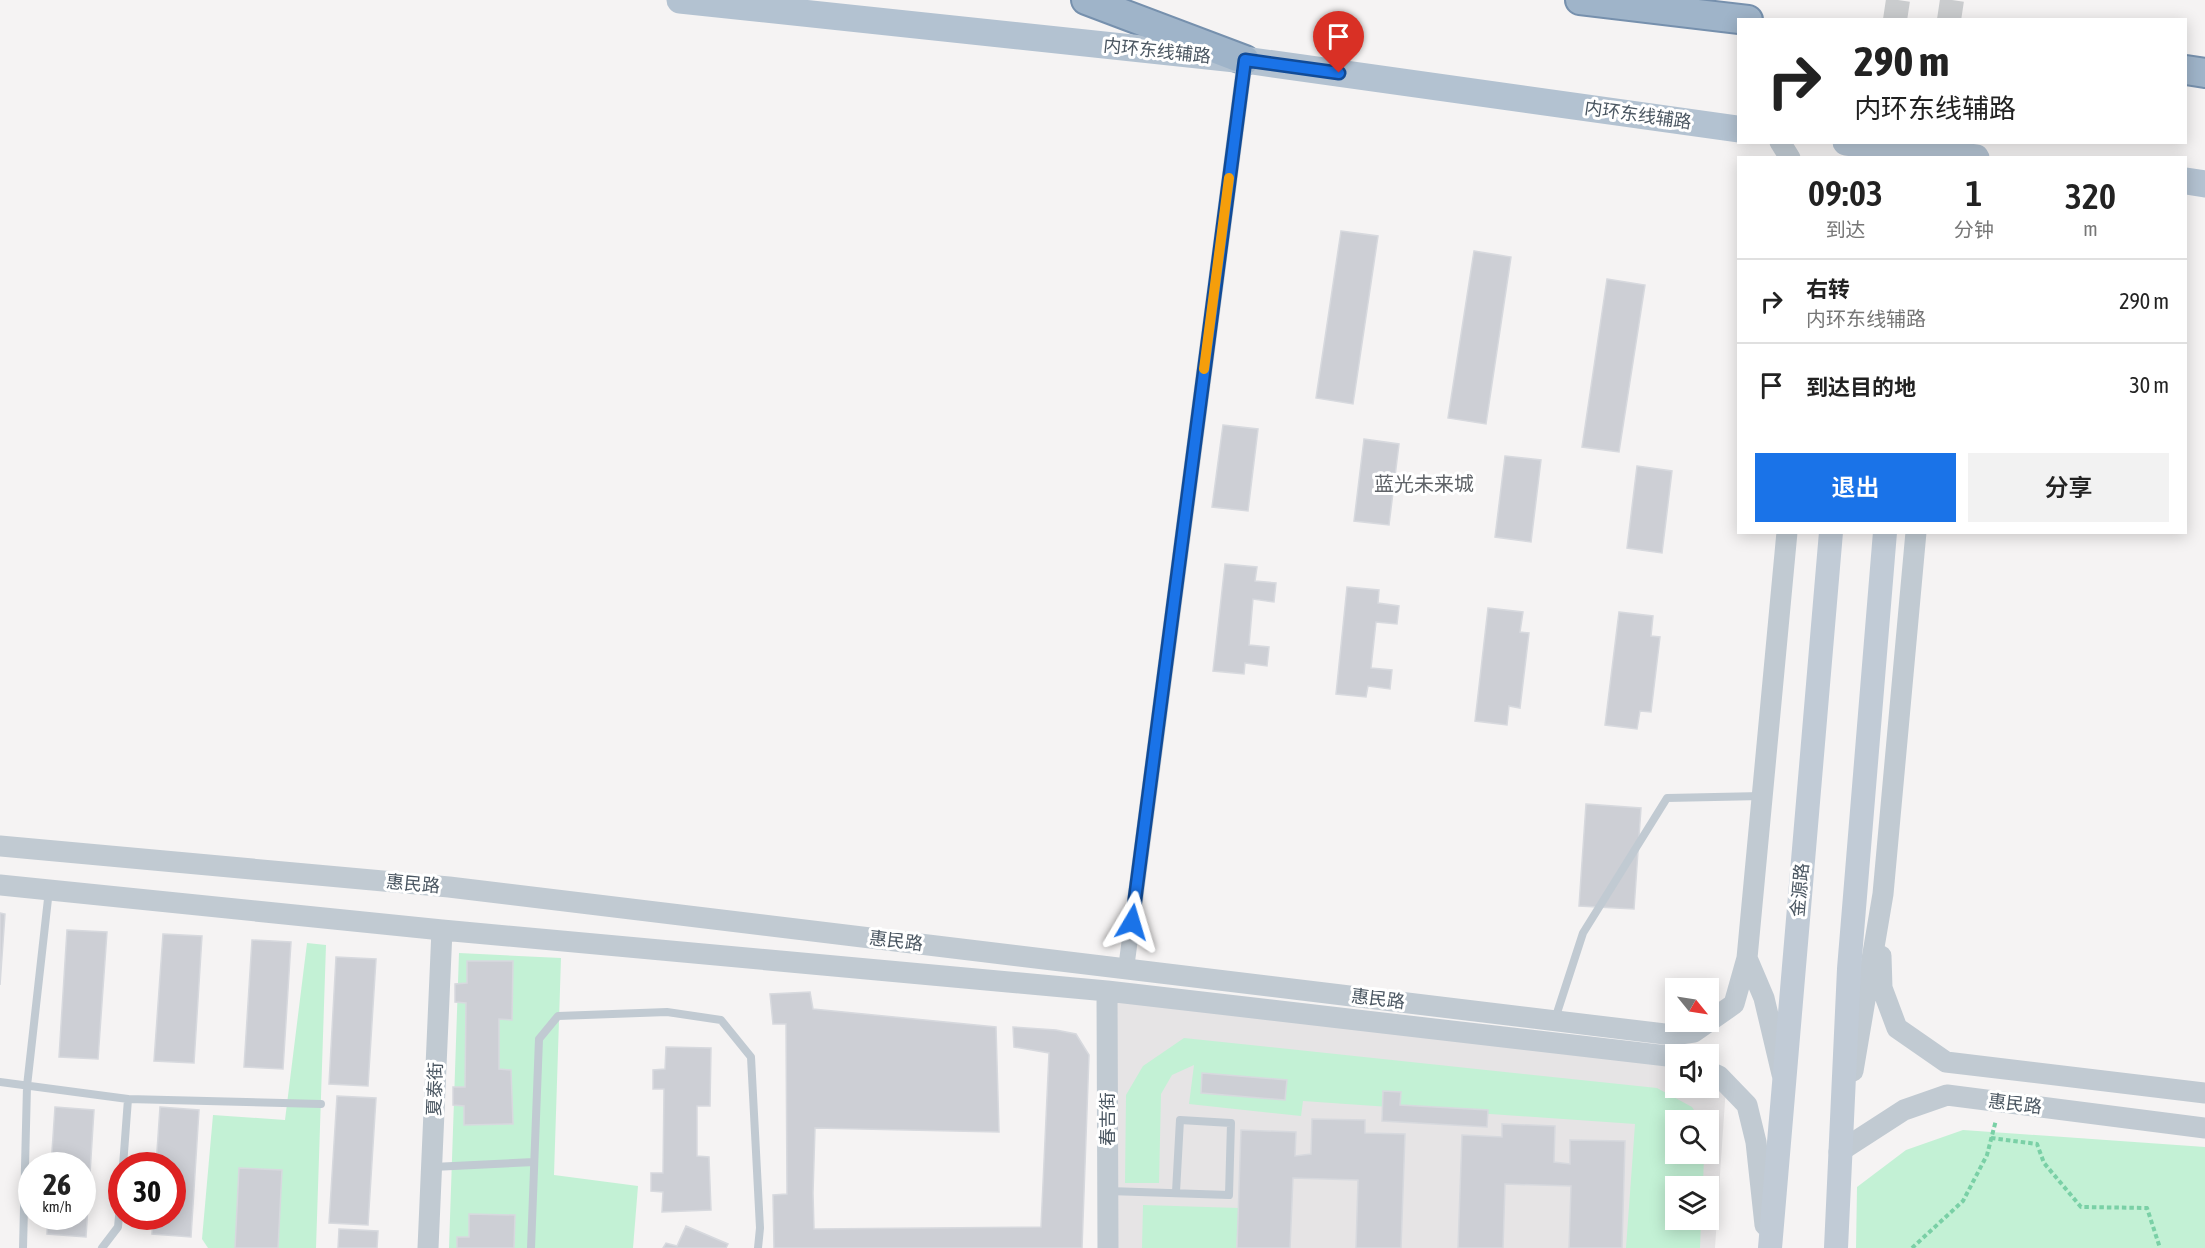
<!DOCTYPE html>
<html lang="zh">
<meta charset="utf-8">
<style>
body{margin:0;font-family:"Asap Condensed","Noto Sans SC",sans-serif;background:#f2f2f2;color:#222;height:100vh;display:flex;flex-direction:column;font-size:22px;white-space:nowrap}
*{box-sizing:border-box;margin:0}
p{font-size:20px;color:#767676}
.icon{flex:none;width:33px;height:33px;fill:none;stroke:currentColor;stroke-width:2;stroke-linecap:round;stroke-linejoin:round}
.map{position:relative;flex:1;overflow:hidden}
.sheet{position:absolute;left:1737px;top:156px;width:450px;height:378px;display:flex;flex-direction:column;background:#fff;border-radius:0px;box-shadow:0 3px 15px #0003}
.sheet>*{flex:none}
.top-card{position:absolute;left:1737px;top:18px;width:450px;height:126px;border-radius:0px;box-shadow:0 3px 15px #0003;background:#fff;color:#222;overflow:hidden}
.needle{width:39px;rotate:120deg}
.tools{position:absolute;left:1665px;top:978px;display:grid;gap:12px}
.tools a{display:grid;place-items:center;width:54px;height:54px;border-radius:0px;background:#fff;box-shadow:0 3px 15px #0003;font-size:30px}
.speed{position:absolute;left:18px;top:1152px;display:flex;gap:12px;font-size:30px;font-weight:700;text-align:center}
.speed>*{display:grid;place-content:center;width:78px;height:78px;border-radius:50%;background:#fff;box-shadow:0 3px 15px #0003;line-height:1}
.speed small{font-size:15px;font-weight:400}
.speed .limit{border:9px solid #d22;background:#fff;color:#111}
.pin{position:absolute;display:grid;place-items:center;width:51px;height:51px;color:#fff;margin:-62px -26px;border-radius:50% 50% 50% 0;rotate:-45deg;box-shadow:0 0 6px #0007}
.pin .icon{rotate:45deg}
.me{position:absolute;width:66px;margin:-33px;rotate:7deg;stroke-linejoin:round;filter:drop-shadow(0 0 4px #0008)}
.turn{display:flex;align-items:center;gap:21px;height:126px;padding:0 18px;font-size:27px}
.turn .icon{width:78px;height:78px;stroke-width:2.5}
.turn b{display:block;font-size:42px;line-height:51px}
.eta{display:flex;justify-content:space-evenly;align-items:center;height:102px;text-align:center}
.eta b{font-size:36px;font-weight:600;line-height:42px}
.button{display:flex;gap:12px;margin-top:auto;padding:12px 18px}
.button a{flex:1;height:69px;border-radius:0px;background:#1a73e8;color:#fff;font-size:24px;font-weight:600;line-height:69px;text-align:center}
.button a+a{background:#f2f2f2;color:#222}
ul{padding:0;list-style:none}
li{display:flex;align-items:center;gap:18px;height:84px;padding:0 18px;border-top:2px solid #e0e0e0}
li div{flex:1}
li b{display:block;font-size:22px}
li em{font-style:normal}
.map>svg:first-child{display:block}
.education{fill:#e6e4e5;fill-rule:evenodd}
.green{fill:#c3f1d5}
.building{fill:#cdcfd5;stroke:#d7d9de;stroke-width:1.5}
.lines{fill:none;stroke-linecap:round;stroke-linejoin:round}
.secondary-tunnel{stroke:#caccce;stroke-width:24;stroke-dasharray:24 12;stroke-linecap:butt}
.trunk-casing{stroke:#7690ad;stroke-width:32}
.path{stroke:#7ad0a6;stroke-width:4;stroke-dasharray:4.5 3;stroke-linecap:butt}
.service{stroke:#c1cad2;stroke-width:8}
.minor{stroke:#c1cad2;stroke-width:16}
.tertiary{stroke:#c1cad2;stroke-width:21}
.secondary{stroke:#c1cbd6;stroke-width:24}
.primary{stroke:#b3c2d1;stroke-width:27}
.trunk{stroke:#9fb4c9;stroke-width:28}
.route-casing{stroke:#114b97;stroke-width:15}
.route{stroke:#1a73e8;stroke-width:10}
.slow{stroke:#f59e0b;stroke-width:10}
.labels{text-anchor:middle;stroke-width:6;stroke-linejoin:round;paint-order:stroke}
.street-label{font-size:18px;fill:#4a5661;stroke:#fff}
.neighbourhood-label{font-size:20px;fill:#5f6368;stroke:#fff}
</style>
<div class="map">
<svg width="2205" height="1248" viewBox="0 0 2205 1248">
<rect width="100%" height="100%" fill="#f5f3f3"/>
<path class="education" d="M1107,991L1675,1066L1676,1088H1708L1709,1070L1727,1072L1715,1248H1108ZM1676,1120H1708V1154H1676ZM1676,1186H1708V1220H1676Z"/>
<path class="green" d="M307,943L326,945L316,1248H208L202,1239L213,1115L285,1120Z
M459,953L561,958L554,1175L638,1186L633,1248H449Z
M1184,1038L1657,1088L1692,1107L1700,1120H1676V1154H1704L1703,1186H1676V1220H1701L1700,1248H1626L1635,1124L1303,1101L1301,1116L1189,1104L1194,1065L1172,1075L1161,1094L1159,1183H1125L1126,1095L1143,1066Z
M1963,1130L2205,1147V1248H1856L1857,1187L1906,1150Z
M1143,1205L1239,1208L1236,1248H1142Z"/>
<path class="building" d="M1341,231L1378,236L1353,404L1316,398Z
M1474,251L1511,257L1486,424L1448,418Z
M1607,279L1645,285L1619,452L1582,447Z
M1223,425L1258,429L1248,511L1212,507Z
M1364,439L1399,444L1389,525L1354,521Z
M1505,456L1541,460L1531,542L1495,537Z
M1637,466L1672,471L1662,553L1627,548Z
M1225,564L1257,567L1255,581L1276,583L1274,602L1253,599L1249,645L1269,647L1267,666L1245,663L1244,674L1213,671Z
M1347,587L1379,590L1378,603L1399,606L1397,624L1376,622L1371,668L1392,670L1390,689L1368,686L1366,697L1336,694Z
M1488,608L1523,612L1520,632L1529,633L1520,708L1509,706L1507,725L1475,721Z
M1619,612L1653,616L1651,636L1660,637L1651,712L1640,711L1637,729L1605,725Z
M1586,804L1641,808L1634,909L1579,906Z
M0,913L5,914L0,985Z
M67,930L107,932L98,1059L59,1057Z
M163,934L202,936L194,1063L154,1061Z
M252,940L291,942L283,1069L244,1067Z
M336,957L376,959L368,1086L329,1084Z
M467,961H513L512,1020L499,1019V1069L511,1070L513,1124L464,1125V1106L453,1105V1087H465L466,1003L455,1002V984L467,983Z
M810,992L813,1009L996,1027L999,1132L815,1128L813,1193L814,1229L1041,1227L1049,1053L1014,1047L1013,1027L1056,1030L1076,1034L1089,1055L1082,1248H774L773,1195L787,1194L786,1024H773L770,994Z
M666,1047L711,1048L710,1106H697V1156L709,1157L711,1210L662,1212L663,1192L651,1191V1173H663L664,1089H653V1070L665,1069Z
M1202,1073L1287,1080L1285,1100L1201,1093Z
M1383,1091L1401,1092L1400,1105L1488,1110L1487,1127L1382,1121Z
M337,1096L376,1098L368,1225L329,1223Z
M55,1107L94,1110L86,1237L47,1234L48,1216H82V1166H51Z
M160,1107L199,1110L191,1237L152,1234L153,1216H172V1166H156Z
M1312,1119L1365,1120V1133L1405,1134L1401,1248H1356L1358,1180L1293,1178L1290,1248H1237L1241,1130L1296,1132L1295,1156L1311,1154Z
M1502,1124L1555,1126L1554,1162L1570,1164V1140L1625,1141L1622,1248H1569L1571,1186L1505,1184L1503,1248H1458L1462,1135L1502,1137Z
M239,1168L282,1170L278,1248H235Z
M469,1214L515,1215L514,1248H457V1237H469Z
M686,1226L728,1244L726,1248H663L666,1243L677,1246Z
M339,1229L378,1231L377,1248H338Z"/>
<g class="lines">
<path class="secondary-tunnel" d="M1895,20L1898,0
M1949,20L1952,0"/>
<defs>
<path id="trunk" d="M1086,0L1245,60
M1580,0L1748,20
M2186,70L2205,73"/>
</defs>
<use href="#trunk" class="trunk-casing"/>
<path class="path" d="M1991,1138L2037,1144L2044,1163L2081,1207L2147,1208L2160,1248
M1912,1248L1963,1201L1987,1155L1996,1120"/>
<path class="service" d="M1555,1019L1583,933L1667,798L1762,796
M0,1082L128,1099
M123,1166L128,1099L321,1104
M433,1167L534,1162
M1109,1191L1229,1195L1231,1123L1180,1120L1176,1192
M23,1248L27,1086L49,890
M102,1248L118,1227L122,1184
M531,1248L539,1039L558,1016L667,1012L721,1020L751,1057L760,1228L758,1248"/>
<path class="minor" d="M1126,969L1245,60"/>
<path class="tertiary" d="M1780,142L1790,158
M0,846L449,887L1673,1035L1694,1032L1734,1004L1747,958
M0,885L442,930L1107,991L1676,1057
M1881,956L1882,988L1897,1028L1946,1062L2205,1093
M1107,991L1108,1248
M1708,1071L1719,1076L1747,1105L1756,1142L1765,1225
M1853,1071L1883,894L1916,532
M1782,1074L1764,998L1747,958L1787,532
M1839,1152L1904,1110L1947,1095L2205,1128
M428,1248L442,930"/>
<path class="secondary" d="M1770,1248L1831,532
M1836,1248L1849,969L1885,532"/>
<path class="primary" d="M680,0L1245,60L1738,129
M1846,142L1976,158
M2186,181L2205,184"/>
<use href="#trunk" class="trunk"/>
</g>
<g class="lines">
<defs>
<path id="route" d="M1132,922L1245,60L1339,73"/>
</defs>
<use href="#route" class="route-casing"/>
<use href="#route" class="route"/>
<path class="slow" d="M1204,369L1229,178"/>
</g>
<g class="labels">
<g class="street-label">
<text transform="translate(1157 51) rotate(6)" y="6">内环东线辅路</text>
<text transform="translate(1638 115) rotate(8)" y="6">内环东线辅路</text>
<text transform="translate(413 884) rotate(5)" y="6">惠民路</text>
<text transform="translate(1800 890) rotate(-85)" y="6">金源路</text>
<text transform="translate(896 941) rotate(7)" y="6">惠民路</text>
<text transform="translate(1378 999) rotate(7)" y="6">惠民路</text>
<text transform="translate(435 1089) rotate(-88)" y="6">夏泰街</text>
<text transform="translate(2015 1104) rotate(7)" y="6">惠民路</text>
<text transform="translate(1108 1119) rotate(-90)" y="6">春吉街</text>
</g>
<g class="neighbourhood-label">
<text x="1424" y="491">蓝光未来城</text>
</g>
</g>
</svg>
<div class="tools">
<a><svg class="needle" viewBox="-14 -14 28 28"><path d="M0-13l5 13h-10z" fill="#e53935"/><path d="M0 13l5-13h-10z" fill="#767676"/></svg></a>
<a><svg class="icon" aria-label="sound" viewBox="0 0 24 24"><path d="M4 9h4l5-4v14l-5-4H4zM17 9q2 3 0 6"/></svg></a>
<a><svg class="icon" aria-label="search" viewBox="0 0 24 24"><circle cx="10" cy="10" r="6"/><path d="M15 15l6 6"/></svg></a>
<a><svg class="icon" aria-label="layers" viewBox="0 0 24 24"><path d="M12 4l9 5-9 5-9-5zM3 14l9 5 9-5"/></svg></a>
</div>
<div class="speed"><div>26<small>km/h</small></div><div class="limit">30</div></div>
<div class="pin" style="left:1339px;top:73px;background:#d93025"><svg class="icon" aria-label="arrive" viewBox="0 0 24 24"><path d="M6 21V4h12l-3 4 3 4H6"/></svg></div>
<svg class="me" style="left:1132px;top:922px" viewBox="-20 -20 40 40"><path d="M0-17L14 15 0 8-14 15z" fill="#1a73e8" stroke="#fff" stroke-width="4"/></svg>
<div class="top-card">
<div class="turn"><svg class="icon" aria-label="right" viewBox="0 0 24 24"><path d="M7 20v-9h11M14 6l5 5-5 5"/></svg><div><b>290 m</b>内环东线辅路</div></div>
</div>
<section class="sheet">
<div class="eta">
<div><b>09:03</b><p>到达</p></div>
<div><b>1</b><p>分钟</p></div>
<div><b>320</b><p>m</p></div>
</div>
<ul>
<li><svg class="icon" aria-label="right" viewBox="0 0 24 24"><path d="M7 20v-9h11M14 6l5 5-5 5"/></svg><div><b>右转</b><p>内环东线辅路</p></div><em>290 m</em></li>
<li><svg class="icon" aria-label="arrive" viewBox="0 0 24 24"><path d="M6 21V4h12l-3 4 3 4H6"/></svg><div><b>到达目的地</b></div><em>30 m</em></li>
</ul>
<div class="button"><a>退出</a><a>分享</a></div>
</section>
</div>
